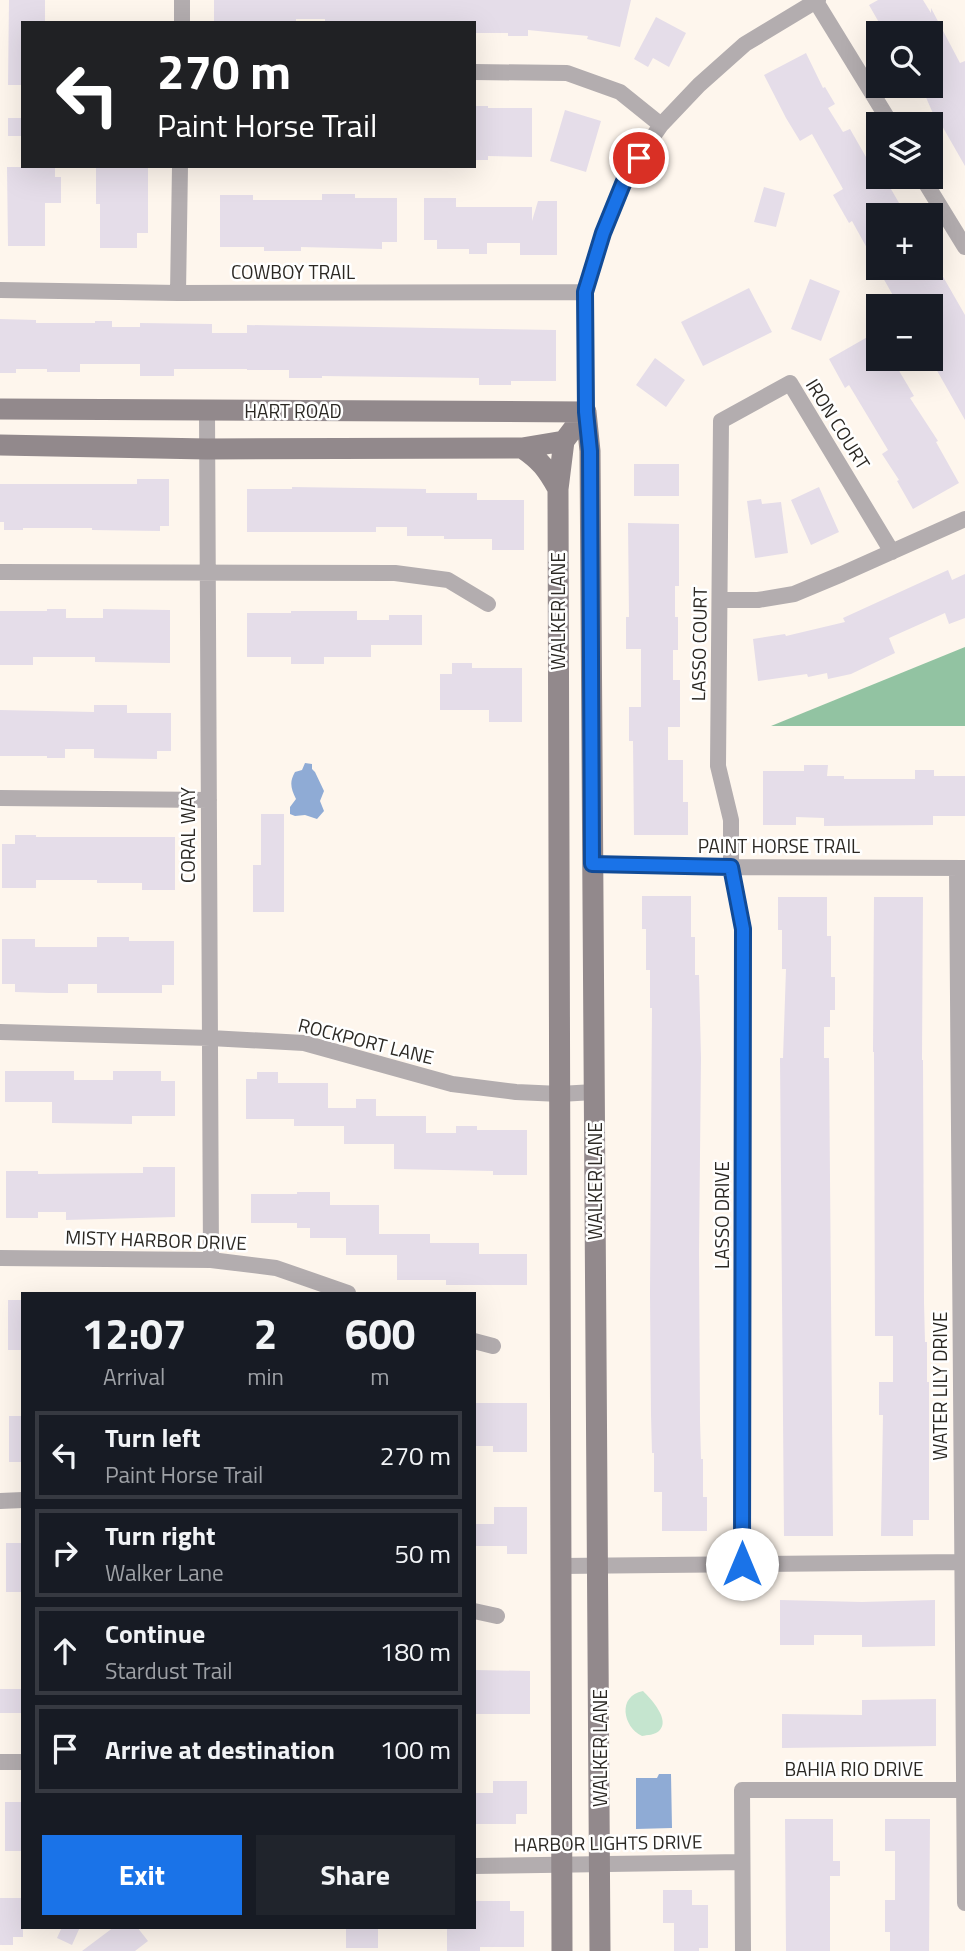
<!DOCTYPE html>
<meta charset="utf-8">
<style>
body{margin:0;font-family:"Titillium Web",sans-serif;background:#20242c;color:#f1f3f6;height:100vh;display:flex;flex-direction:column;font-size:26px;white-space:nowrap}
*{box-sizing:border-box;margin:0}
p{font-size:23px;color:#9ea1a6}
.icon{flex:none;width:38px;height:38px;fill:none;stroke:currentColor;stroke-width:2;stroke-linecap:round;stroke-linejoin:round}
.map{position:relative;flex:1;overflow:hidden}
.details{position:absolute;left:21px;top:1292px;width:455px;height:637px;display:flex;flex-direction:column;background:#171b24;border-radius:0px;box-shadow:0 7px 28px #0002}
.details>*{flex:none}
.guide{position:absolute;left:21px;top:21px;width:455px;height:147px;border-radius:0px;box-shadow:0 7px 28px #0002;background:#202124;color:#fff;overflow:hidden}
.tools{position:absolute;left:866px;top:21px;display:grid;gap:14px}
.tools a{display:grid;place-items:center;width:77px;height:77px;border-radius:0px;background:#171b24;box-shadow:0 7px 28px #0002;font-size:35px}
.pin{position:absolute;display:grid;place-items:center;width:60px;height:60px;color:#fff;margin:-30px;border:4px solid #fff;border-radius:50%;box-shadow:0 2px 7px #0007}
.me{position:absolute;width:77px;margin:-38px;rotate:0deg;stroke-linejoin:round;filter:drop-shadow(0 0 5px #0008)}
.turn{display:flex;align-items:center;gap:24px;height:147px;padding:0 21px;font-size:32px}
.turn .icon{width:91px;height:91px;stroke-width:2.5}
.turn b{display:block;font-size:49px;line-height:60px}
.eta{display:flex;justify-content:space-evenly;align-items:center;height:119px;text-align:center}
.eta b{font-size:42px;font-weight:700;line-height:49px}
.button{display:flex;gap:14px;margin-top:auto;padding:14px 21px}
.button a{flex:1;height:80px;border-radius:0px;background:#1a73e8;color:#fff;font-size:28px;font-weight:700;line-height:80px;text-align:center}
.button a+a{background:#20242c;color:#f1f3f6}
ul{padding:0;list-style:none}
li{display:flex;align-items:center;gap:21px;height:88px;margin:0 14px 10px;padding:0 7px;border:4px solid #363941;border-radius:0px}
li div{flex:1}
li b{display:block;font-size:26px}
li em{font-style:normal}
.map>svg:first-child{display:block}
.green{fill:#c5e5cf}
.forest{fill:#92c3a2}
.water{fill:#8fabd5}
.building{fill:#e5dde9}
.lines{fill:none;stroke-linecap:round;stroke-linejoin:round}
.street{stroke:#b3adaf;stroke-width:16}
.secondary{stroke:#92898c;stroke-width:21}
.route-casing{stroke:#114b97;stroke-width:18}
.route{stroke:#1a73e8;stroke-width:12}
.labels{text-anchor:middle;stroke-width:5;stroke-linejoin:round;paint-order:stroke}
.street-label{font-size:19px;fill:#2b2823;stroke:#fff}
</style>
<div class="map">
<svg width="965" height="1951" viewBox="0 0 965 1951">
<rect width="100%" height="100%" fill="#fef6ed"/>
<path class="green" d="M643,1691C651,1699 671,1720 659,1731C655,1735 647,1735 642,1736C623,1727 617,1696 643,1691Z"/>
<path class="forest" d="M965,647V726H771Z"/>
<path class="water" d="M305,763L312,764V769L315,772L324,791L320,801L324,811L317,819L305,815L295,816L290,814V807L296,799C291,789 289,782 295,772L302,770Z
M659,1774H671L672,1828L636,1829V1778H657Z"/>
<path class="building" d="M9,0H45V23H23V85H8Z
M214,0H631L620,47L587,39L588,36L528,30V36H508V33H474V23H325V19H296V23H214Z
M878,0H923L931,13V8L960,63L965,61V166L937,117L935,118L921,86H931V33H885L869,5Z
M656,17L686,33L669,67L653,58L648,67L634,59Z
M806,53L823,88L825,87L835,104L828,108L843,132L850,129L874,171L878,169V177H884L906,215H878V268L852,221L849,223L833,195L843,189L812,134L800,141L786,118L764,75Z
M474,106H488V108H532V157L488,156V160H474Z
M565,110L601,121L586,172L550,161Z
M8,118H23V136H8Z
M7,167H55V177H61V203H45V246H8Z
M96,167H148V233H137V248H100V204H96Z
M764,187L785,193L776,227L754,222Z
M322,194H355V198H397V242H382V249L301,247V251H264V247H220V195H253V200H322Z
M424,198H456V207H532V221L538,201H557V255H520V243H487V254H469V249H437V240H424Z
M897,268H938L965,315V420L931,360V306H899L882,276Z
M810,279L840,291L821,341L791,329Z
M749,288L772,332L703,366L681,322Z
M0,319L36,320V323H95V321H112V327H140V323L212,324V333H247V325L556,330V381H511V385H479V378L322,376V378H289V370H247V369H174V376H140V364H80V372H47V369H16V373H0Z
M878,331V359H889L896,370L898,369L914,396L910,398L938,441L936,442L959,483L913,509L897,481L899,480L882,454L888,450L849,385L845,388L829,359Z
M655,358L685,380L666,407L636,385Z
M634,464H679V496H634Z
M137,479H169V526H160V531L92,530V528H23V530H4V522H0V484H137Z
M292,487L426,489V493H477V500H524V550H492V539H444V536H407V527H376V532H247V489H292Z
M819,487L839,532L811,545L791,500Z
M761,499L762,504L781,502L788,553L755,558L747,501Z
M628,523L679,524V586H675V617H678V650H673V680H680V727H668V760H683V802H688V835H634L633,741H629V707H641V649H626V617H629Z
M948,570L952,580L965,574V618L949,624L945,613L889,638L895,653L851,674L828,679L827,673L808,677L807,674L758,681L753,639L785,634L786,636L845,622L843,618Z
M47,609H66V618H103V609L170,610V663L95,662V657H33V665H0V611H47Z
M291,611H357V620H389V615H422V645H371V657H324V664H291V657H247V613H291Z
M452,663H472V668H522V722H489V710H440V674H452Z
M94,705H127V713H171V751H157V759L94,758V749H65V758H47V756H0V710L94,712Z
M804,765H828L827,776H844V779H915V770H934V776H965V816H933V825L824,826V818L796,817V825H763V771H804Z
M261,814H284V912H253V865H261Z
M15,835H36V837H175V890H142V883H97V880H36V888H2V844H15Z
M642,896H691V937H695V975H699L701,1058L699,1251L700,1421L701,1459H703V1497H707V1531H662V1492H654V1453H652L651,1415L650,1294L652,1008H650V970H646V929H642Z
M778,897H827V936H831V977H835V1010H830V1027H824V1058H829L833,1536H784L780,1058H783L786,969H782V930H778Z
M874,897H923L922,1060H923L924,1303L925,1342H927V1382H929V1520H913V1536H881L883,1415H879V1382H893V1336H875L874,1052H873Z
M97,937H129V941H174V985H162V993H97V984H68V993H49L15,992V984H2V939H35V947H97Z
M5,1071H74V1080H113V1071H161V1081H175V1116H132V1124L52,1123V1102H5Z
M257,1072H278V1083H328V1108H356V1099H376V1116H426V1133H456V1126H477V1130H527V1175H493V1171L394,1169V1144H344V1126H294V1119H246V1079H257Z
M143,1167H175V1217L66,1220V1212H38V1218H6V1171H38V1174L143,1173Z
M297,1192H330V1205H379V1234H430V1243H479V1254H527V1285H446V1280H397V1255H346V1238H310V1228H297V1223H251V1194H297Z
M8,1300H23V1350H8Z
M474,1403H527V1452H493V1446H474Z
M9,1416H23V1462H9Z
M494,1507H527V1554H507V1546H474V1524H494Z
M6,1543H23V1592H6Z
M780,1600L862,1602L935,1600V1646L862,1647V1635H814V1645H780Z
M474,1670L530,1671V1714H474Z
M0,1689H23V1713H0Z
M936,1699V1746L782,1748V1714L862,1715V1700Z
M493,1781H527V1814H516V1824H474V1793H493Z
M5,1802H23V1851H5Z
M785,1819H833V1861H840V1876H830V1951H786Z
M885,1819H930L929,1951H890V1932H885V1900H895V1851H885Z
M663,1890H692V1905H708V1948H699V1951H674V1923H663Z
M0,1898H23V1937H13V1945H0Z
M474,1901H510V1911H524V1947H480V1951H447V1927H474Z
M62,1927H80L72,1945L57,1938Z
M114,1927H137L148,1941L135,1951H82Z
M346,1927H378V1948H346Z"/>
<g class="lines">
<path class="street" d="M815,0L891,124
M182,23V0
M474,72L567,73L620,92L661,125
M922,177L965,247
M0,290L178,293L585,292
M178,293L180,166
M207,410L211,1260
M586,412L585,292L603,233L627,174L661,125L699,85L745,44L818,0
M0,572L395,573L448,580L488,604
M721,600H758L794,594L842,574L965,519
M0,798L209,800
M592,864L731,867L965,868
M957,868L965,1903
M0,1032L210,1038L304,1043L452,1084L516,1092L560,1094L594,1092
M0,1258L211,1260L276,1268L348,1293
M474,1341L493,1346
M0,1501L23,1500
M742,1564L743,929L731,867V820L718,766L721,421L790,383L892,552
M561,1566L962,1562
M474,1611L497,1616
M0,1762H23
M474,1866L742,1862
M743,1951L742,1790H965"/>
<path class="secondary" d="M0,409L586,412
M586,412L590,451L600,1951
M0,445L207,449L522,448L564,441
M522,448C540,460 547,469 558,489
M562,1951L558,489L564,441L586,412"/>
</g>
<g class="lines">
<defs>
<path id="route" d="M639,158L627,174L603,233L585,292L586,412L590,451L592,864L731,867L743,929L742,1564"/>
</defs>
<use href="#route" class="route-casing"/>
<use href="#route" class="route"/>
</g>
<g class="labels">
<g class="street-label">
<text x="293" y="279">COWBOY TRAIL</text>
<text x="293" y="418">HART ROAD</text>
<text transform="translate(838 424) rotate(58)" y="7">IRON COURT</text>
<text transform="translate(558 611) rotate(-90)" y="7">WALKER LANE</text>
<text transform="translate(699 644) rotate(-89)" y="7">LASSO COURT</text>
<text transform="translate(188 835) rotate(-90)" y="7">CORAL WAY</text>
<text x="779" y="853">PAINT HORSE TRAIL</text>
<text transform="translate(366 1041) rotate(14)" y="7">ROCKPORT LANE</text>
<text transform="translate(595 1181) rotate(-90)" y="7">WALKER LANE</text>
<text transform="translate(722 1215) rotate(-90)" y="7">LASSO DRIVE</text>
<text transform="translate(156 1240) rotate(2)" y="7">MISTY HARBOR DRIVE</text>
<text transform="translate(940 1386) rotate(-90)" y="7">WATER LILY DRIVE</text>
<text transform="translate(600 1748) rotate(-90)" y="7">WALKER LANE</text>
<text x="854" y="1776">BAHIA RIO DRIVE</text>
<text transform="translate(608 1843) rotate(-1)" y="7">HARBOR LIGHTS DRIVE</text>
</g>
</g>
</svg>
<div class="tools">
<a><svg class="icon" aria-label="search" viewBox="0 0 24 24"><circle cx="10" cy="10" r="6"/><path d="M15 15l6 6"/></svg></a>
<a><svg class="icon" aria-label="layers" viewBox="0 0 24 24"><path d="M12 4l9 5-9 5-9-5zM3 14l9 5 9-5"/></svg></a>
<a>+</a>
<a>−</a>
</div>
<div class="pin" style="left:639px;top:158px;background:#d93025"><svg class="icon" aria-label="arrive" viewBox="0 0 24 24"><path d="M6 21V4h12l-3 4 3 4H6"/></svg></div>
<svg class="me" style="left:742px;top:1564px" viewBox="-20 -20 40 40"><circle r="19" fill="#fff"/><path d="M0-13L10 11 0 6-10 11z" fill="#1a73e8"/></svg>
<div class="guide">
<div class="turn"><svg class="icon" aria-label="left" viewBox="0 0 24 24"><path d="M17 20v-9H6M10 6l-5 5 5 5"/></svg><div><b>270 m</b>Paint Horse Trail</div></div>
</div>
<section class="details">
<div class="eta">
<div><b>12:07</b><p>Arrival</p></div>
<div><b>2</b><p>min</p></div>
<div><b>600</b><p>m</p></div>
</div>
<ul>
<li><svg class="icon" aria-label="left" viewBox="0 0 24 24"><path d="M17 20v-9H6M10 6l-5 5 5 5"/></svg><div><b>Turn left</b><p>Paint Horse Trail</p></div><em>270 m</em></li>
<li><svg class="icon" aria-label="right" viewBox="0 0 24 24"><path d="M7 20v-9h11M14 6l5 5-5 5"/></svg><div><b>Turn right</b><p>Walker Lane</p></div><em>50 m</em></li>
<li><svg class="icon" aria-label="ahead" viewBox="0 0 24 24"><path d="M12 20V5M6 11l6-6 6 6"/></svg><div><b>Continue</b><p>Stardust Trail</p></div><em>180 m</em></li>
<li><svg class="icon" aria-label="arrive" viewBox="0 0 24 24"><path d="M6 21V4h12l-3 4 3 4H6"/></svg><div><b>Arrive at destination</b></div><em>100 m</em></li>
</ul>
<div class="button"><a>Exit</a><a>Share</a></div>
</section>
</div>
